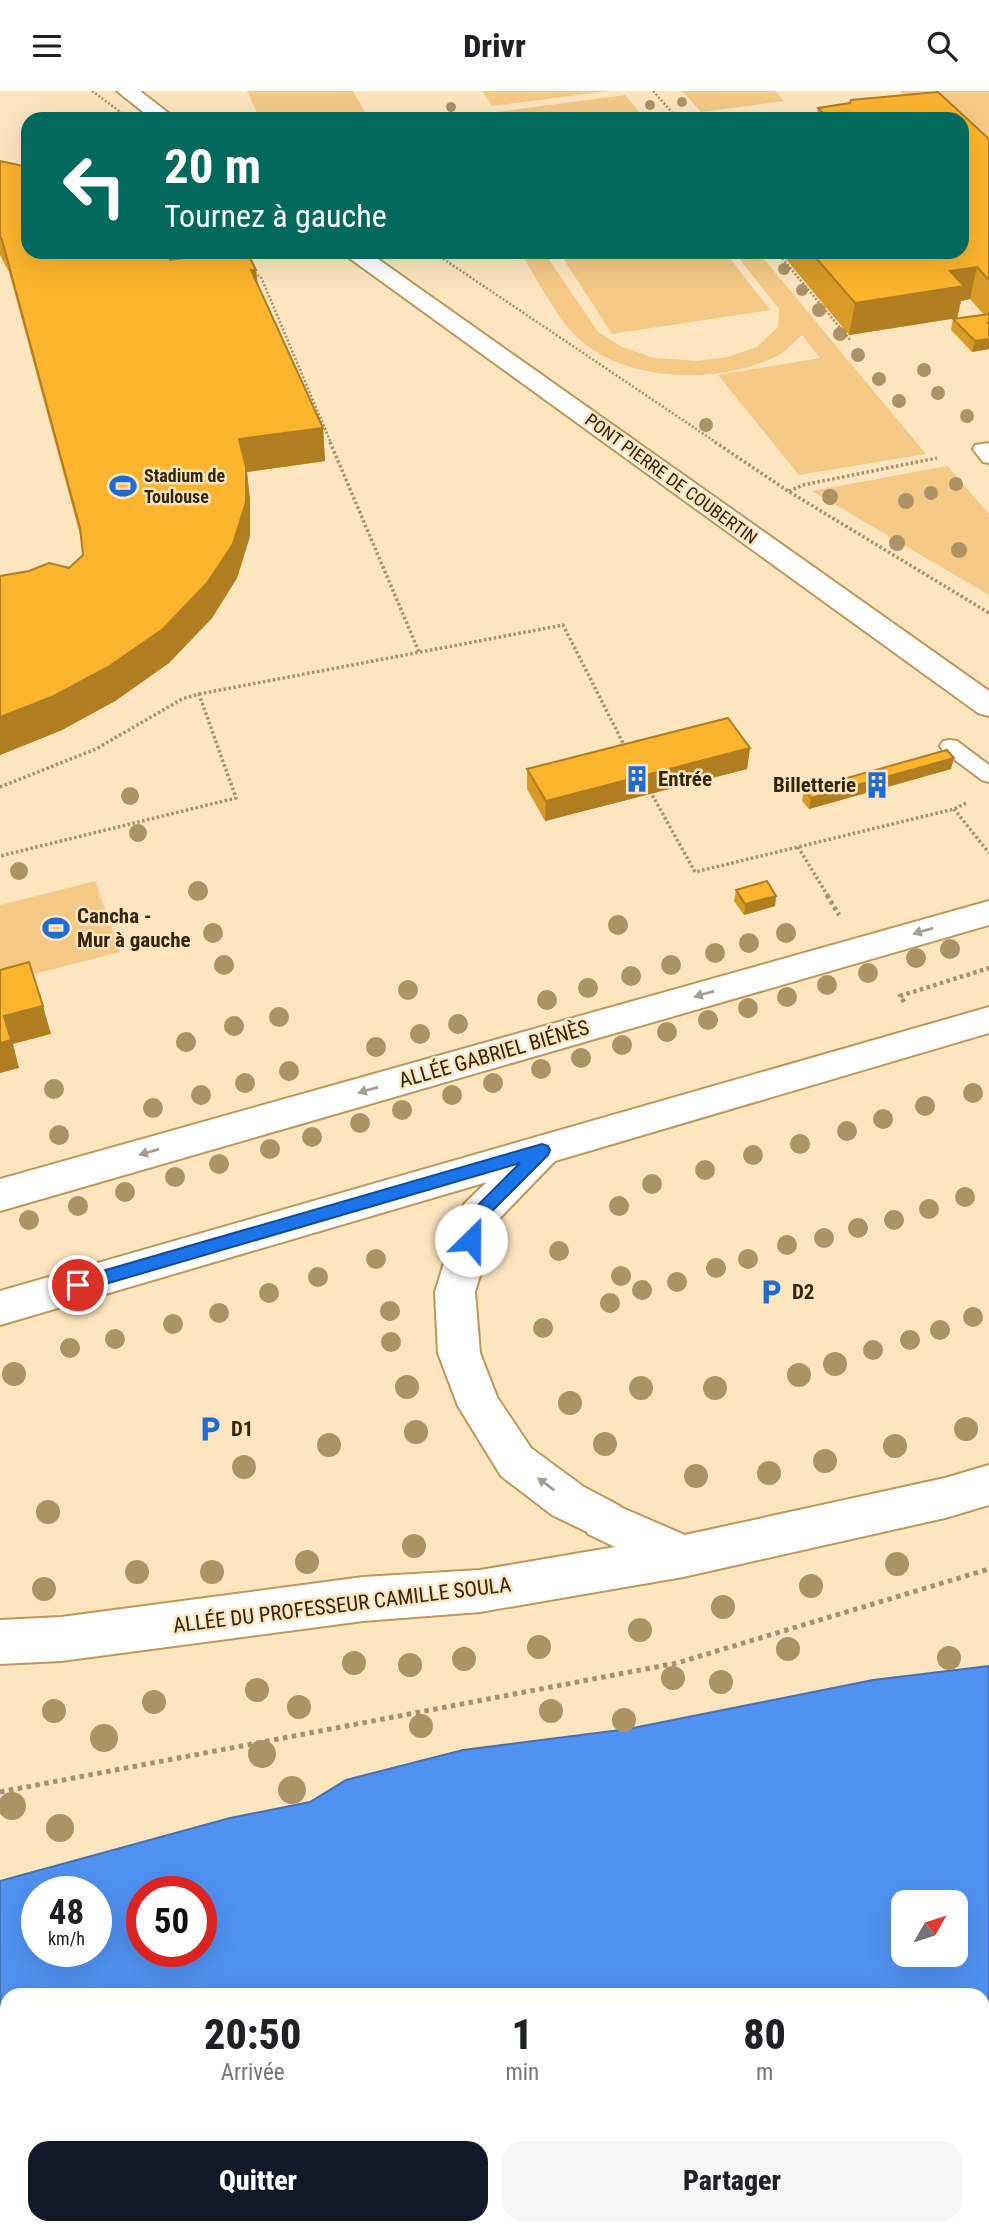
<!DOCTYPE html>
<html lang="fr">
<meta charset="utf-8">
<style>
body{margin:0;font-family:"Roboto Condensed",sans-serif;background:#f6f6f6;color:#202124;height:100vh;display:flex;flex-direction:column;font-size:26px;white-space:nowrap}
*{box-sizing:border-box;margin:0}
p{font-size:23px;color:#757577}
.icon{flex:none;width:38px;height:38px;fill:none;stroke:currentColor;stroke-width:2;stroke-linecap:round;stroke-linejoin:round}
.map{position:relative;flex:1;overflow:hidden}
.side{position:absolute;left:0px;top:1897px;width:990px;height:247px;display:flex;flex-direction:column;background:#fff;border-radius:21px 21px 0 0;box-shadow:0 7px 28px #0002}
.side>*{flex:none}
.top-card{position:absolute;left:21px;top:21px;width:948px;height:147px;border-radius:21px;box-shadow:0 7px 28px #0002;background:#00695c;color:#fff;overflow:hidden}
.needle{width:46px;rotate:51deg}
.tools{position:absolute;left:891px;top:1799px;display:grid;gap:14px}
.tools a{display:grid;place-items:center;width:77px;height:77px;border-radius:14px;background:#fff;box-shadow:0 7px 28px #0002;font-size:35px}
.speed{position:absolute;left:21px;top:1785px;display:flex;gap:14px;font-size:35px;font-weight:700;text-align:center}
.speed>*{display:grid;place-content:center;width:91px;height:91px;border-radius:50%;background:#fff;box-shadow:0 7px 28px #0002;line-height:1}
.speed small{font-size:18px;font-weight:400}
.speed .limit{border:10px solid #d22;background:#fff;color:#111}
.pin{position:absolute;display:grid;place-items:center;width:60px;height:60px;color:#fff;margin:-30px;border:4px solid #fff;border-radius:50%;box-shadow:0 2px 7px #0007}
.me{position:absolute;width:77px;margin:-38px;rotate:23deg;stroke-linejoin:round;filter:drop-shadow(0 0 5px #0008)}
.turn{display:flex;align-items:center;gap:24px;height:147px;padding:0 28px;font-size:32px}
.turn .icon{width:91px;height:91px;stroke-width:2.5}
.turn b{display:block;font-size:49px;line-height:60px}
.eta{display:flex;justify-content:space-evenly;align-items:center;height:119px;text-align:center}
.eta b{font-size:42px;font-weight:800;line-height:49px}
.action{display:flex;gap:14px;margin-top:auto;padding:14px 28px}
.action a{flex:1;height:80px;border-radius:21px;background:#111827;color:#fff;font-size:28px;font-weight:800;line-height:80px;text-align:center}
.action a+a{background:#f6f6f6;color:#202124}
header{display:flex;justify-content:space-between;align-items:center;height:91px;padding:0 28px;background:#fff;font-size:32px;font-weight:800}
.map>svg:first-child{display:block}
.green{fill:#f4c986}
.water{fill:#5091f1;stroke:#4871ac;stroke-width:2;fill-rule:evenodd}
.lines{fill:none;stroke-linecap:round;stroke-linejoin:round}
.lane-casing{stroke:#be975a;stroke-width:4}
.street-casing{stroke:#be975a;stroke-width:4}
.secondary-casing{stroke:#be975a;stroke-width:4}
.path-far3{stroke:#a59070;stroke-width:2.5;stroke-dasharray:2 2;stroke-linecap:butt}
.path-far2{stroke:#a59070;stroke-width:3.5;stroke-dasharray:2.5 2.5;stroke-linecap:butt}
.path-far1{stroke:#a59070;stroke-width:4.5;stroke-dasharray:3.5 3.5;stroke-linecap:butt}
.path{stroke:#a59070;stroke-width:5;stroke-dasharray:4.5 4.5;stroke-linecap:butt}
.lane{fill:#fff;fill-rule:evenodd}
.street{fill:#fff;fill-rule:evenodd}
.secondary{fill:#fff;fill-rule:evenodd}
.path-bridge{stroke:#a59070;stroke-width:2.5;stroke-dasharray:2 2;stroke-linecap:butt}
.tree{fill:#ad9266}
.wall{fill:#d89b27}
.shaded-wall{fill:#b07e20}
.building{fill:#fbb42d;stroke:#b07e20;stroke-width:2}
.oneway{fill:#a49d91}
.route{fill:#1a73e8;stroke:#114b97;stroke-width:2}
.labels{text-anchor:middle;stroke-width:5;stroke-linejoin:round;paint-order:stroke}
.far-poi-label{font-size:18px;font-weight:bold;fill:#34250b;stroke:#fde5c0;text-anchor:start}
.far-street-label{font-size:18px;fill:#34250b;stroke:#fde5c0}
.poi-label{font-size:21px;font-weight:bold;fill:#34250b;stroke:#fde5c0;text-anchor:start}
.street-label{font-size:21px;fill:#34250b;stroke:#fde5c0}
</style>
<header><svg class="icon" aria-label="menu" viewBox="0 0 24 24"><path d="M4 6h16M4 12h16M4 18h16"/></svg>Drivr<svg class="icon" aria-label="search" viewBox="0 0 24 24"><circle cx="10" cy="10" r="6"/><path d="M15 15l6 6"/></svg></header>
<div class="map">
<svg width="989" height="2143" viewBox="0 0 989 2143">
<rect width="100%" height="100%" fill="#fde5c0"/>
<path class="green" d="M247,0H353L369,28H260Z
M482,0H608L492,15Z
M682,0H775L784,10L701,21Z
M900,0H989V143L962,28H930Z
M625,4L645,28H485L481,23Z
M520,161H544L598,241L622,256L654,267L697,270L728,266L757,256L778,236L779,218L734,161H758L926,363L799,384L718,284L820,267L802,244C792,252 785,262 773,267C714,294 619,292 572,241C553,220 536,186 520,161Z
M559,161H725L770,219L612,243Z
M947,375L989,423V504L812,400Z
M95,790L120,861L0,892V814Z"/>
<path class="water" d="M989,1575V2143H0V1790L230,1727L310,1711L346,1689L463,1659L628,1638L873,1589ZM37,1801H96V1860H37ZM142,1801H201V1860H142ZM903,1811H956V1864H903ZM7,1904H984V2137H7Z"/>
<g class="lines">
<defs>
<path id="lane" d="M989,352V372L983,371L973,358L975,354Z
M950,649L957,650L989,674V691L982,689L943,660L940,655L943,650Z"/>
<path id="street" d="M989,810V834L0,1120V1088Z
M989,1374V1414L945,1427L683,1486L480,1521L363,1530L61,1570L0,1573V1529L61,1526L363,1486L480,1479L615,1456L588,1443L582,1429L588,1415L604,1409L685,1444L945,1387Z"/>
<path id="secondary" d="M117,0H140L176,28H152Z
M341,161H368L989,600V625L978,622Z
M989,916V942L555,1070L496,1131L475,1201L480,1262L497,1306L531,1357L584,1396L620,1415L626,1429L620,1443L604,1449L552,1424L501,1385L458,1315L438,1262L435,1201L459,1123L465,1112L487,1091L0,1234V1200Z"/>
</defs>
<use href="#lane" class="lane-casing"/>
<use href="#street" class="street-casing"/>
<use href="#secondary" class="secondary-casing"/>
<path class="path-far3" d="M653,0L678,28
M433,161L717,352
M777,161L851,250
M254,182L261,186L331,352"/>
<path class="path-far2" d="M330,351L419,561
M715,351L788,400L989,522
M789,400L803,394L937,367
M199,603L563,534L625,656
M0,696L96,658L182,608L199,603L236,707L0,765
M650,700L695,781L954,718L966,712
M954,718L989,762
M798,756L828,805"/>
<path class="path-far1" d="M827,804L839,824
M904,911L900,905L989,877"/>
<path class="path" d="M0,1701L677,1572L989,1478"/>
<use href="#lane" class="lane"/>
<use href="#street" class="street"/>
<use href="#secondary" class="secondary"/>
<path class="path-bridge" d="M92,0L130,28"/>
</g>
<g class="tree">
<circle cx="682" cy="11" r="5"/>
<circle cx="650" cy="14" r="5"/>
<circle cx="451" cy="16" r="5"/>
<circle cx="784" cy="178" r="6"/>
<circle cx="802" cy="199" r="6"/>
<circle cx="819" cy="219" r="7"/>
<circle cx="840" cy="243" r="7"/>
<circle cx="858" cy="264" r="7"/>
<circle cx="924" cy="279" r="7"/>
<circle cx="879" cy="288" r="7"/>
<circle cx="938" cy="302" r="7"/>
<circle cx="899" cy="310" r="7"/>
<circle cx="967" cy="325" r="7"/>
<circle cx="706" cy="334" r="7"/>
<circle cx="956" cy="393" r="7"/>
<circle cx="931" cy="402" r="7"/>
<circle cx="830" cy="406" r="8"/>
<circle cx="906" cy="410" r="8"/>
<circle cx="897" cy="452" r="8"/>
<circle cx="959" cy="459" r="8"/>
<circle cx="130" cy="705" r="9"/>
<circle cx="138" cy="742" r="9"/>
<circle cx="19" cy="780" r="9"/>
<circle cx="198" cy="800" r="10"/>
<circle cx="618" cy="834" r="10"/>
<circle cx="213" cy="842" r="10"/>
<circle cx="786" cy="842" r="10"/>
<circle cx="749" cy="852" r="10"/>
<circle cx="950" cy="858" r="10"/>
<circle cx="715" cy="862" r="10"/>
<circle cx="916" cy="867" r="10"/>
<circle cx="224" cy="874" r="10"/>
<circle cx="671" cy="874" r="10"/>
<circle cx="868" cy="882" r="10"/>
<circle cx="631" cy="885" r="10"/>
<circle cx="827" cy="894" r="10"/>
<circle cx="588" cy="897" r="10"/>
<circle cx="408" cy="899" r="10"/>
<circle cx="787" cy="906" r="10"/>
<circle cx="547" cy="909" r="10"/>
<circle cx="748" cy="917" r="10"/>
<circle cx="279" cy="926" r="10"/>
<circle cx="708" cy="929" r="10"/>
<circle cx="458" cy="933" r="10"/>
<circle cx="234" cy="935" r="10"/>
<circle cx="667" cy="941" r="10"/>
<circle cx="420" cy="943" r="10"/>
<circle cx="186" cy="951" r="10"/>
<circle cx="622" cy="954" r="10"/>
<circle cx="376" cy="956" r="10"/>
<circle cx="581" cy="967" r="10"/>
<circle cx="541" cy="978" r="10"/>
<circle cx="289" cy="980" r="10"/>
<circle cx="245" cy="992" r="10"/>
<circle cx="493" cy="992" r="10"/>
<circle cx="54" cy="998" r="10"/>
<circle cx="973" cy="1002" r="10"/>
<circle cx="201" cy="1004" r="10"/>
<circle cx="452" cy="1004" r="10"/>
<circle cx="925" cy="1015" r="10"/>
<circle cx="153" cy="1017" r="10"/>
<circle cx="402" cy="1019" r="10"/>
<circle cx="883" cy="1028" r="10"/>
<circle cx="360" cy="1032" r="10"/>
<circle cx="847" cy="1040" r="10"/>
<circle cx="59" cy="1044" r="10"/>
<circle cx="312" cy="1046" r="10"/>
<circle cx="800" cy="1053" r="10"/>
<circle cx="270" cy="1058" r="10"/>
<circle cx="753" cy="1064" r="10"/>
<circle cx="219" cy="1073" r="10"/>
<circle cx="705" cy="1079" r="10"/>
<circle cx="175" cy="1086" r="10"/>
<circle cx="652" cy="1093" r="10"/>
<circle cx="125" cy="1101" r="10"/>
<circle cx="965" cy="1106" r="10"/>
<circle cx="78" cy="1115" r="10"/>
<circle cx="619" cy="1115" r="10"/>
<circle cx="929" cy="1118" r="10"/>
<circle cx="29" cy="1129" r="10"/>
<circle cx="894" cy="1129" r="10"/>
<circle cx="858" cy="1137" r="10"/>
<circle cx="824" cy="1147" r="10"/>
<circle cx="787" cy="1154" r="10"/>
<circle cx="559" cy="1160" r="10"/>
<circle cx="376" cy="1168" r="10"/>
<circle cx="748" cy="1168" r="10"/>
<circle cx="716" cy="1177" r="10"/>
<circle cx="621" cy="1185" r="10"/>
<circle cx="318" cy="1186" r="10"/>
<circle cx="677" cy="1191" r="10"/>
<circle cx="642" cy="1199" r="10"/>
<circle cx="269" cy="1202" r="10"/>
<circle cx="610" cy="1212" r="10"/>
<circle cx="390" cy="1220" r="10"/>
<circle cx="219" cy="1222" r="10"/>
<circle cx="973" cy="1226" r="10"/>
<circle cx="173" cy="1233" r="10"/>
<circle cx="543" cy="1237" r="10"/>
<circle cx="940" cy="1239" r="10"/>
<circle cx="115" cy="1248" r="10"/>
<circle cx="910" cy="1249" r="10"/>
<circle cx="391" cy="1251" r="10"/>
<circle cx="70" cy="1257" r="10"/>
<circle cx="873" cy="1259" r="10"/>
<circle cx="835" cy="1273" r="12"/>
<circle cx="14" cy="1283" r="12"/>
<circle cx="799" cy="1284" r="12"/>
<circle cx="407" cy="1296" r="12"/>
<circle cx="641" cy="1297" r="12"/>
<circle cx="715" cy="1297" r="12"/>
<circle cx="570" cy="1312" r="12"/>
<circle cx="966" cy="1338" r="12"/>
<circle cx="416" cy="1341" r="12"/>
<circle cx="605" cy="1353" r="12"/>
<circle cx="329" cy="1354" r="12"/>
<circle cx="895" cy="1355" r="12"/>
<circle cx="825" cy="1370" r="12"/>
<circle cx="244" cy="1376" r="12"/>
<circle cx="769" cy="1382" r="12"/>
<circle cx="696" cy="1385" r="12"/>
<circle cx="48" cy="1421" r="12"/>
<circle cx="414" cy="1455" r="12"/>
<circle cx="307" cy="1471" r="12"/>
<circle cx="897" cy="1473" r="12"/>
<circle cx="137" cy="1481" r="12"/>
<circle cx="212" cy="1481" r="12"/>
<circle cx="811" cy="1495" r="12"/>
<circle cx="44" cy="1498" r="12"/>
<circle cx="723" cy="1516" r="12"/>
<circle cx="640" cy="1539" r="12"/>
<circle cx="539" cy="1556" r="12"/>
<circle cx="788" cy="1558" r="12"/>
<circle cx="949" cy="1567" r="12"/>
<circle cx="464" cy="1568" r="12"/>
<circle cx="354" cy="1572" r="12"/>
<circle cx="410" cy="1574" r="12"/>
<circle cx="673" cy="1587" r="12"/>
<circle cx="721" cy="1591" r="12"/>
<circle cx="257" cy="1599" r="12"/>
<circle cx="154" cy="1611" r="12"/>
<circle cx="299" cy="1616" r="12"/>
<circle cx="54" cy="1620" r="12"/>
<circle cx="551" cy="1620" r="12"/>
<circle cx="624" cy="1629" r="12"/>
<circle cx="421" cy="1635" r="12"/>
<circle cx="104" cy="1647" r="14"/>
<circle cx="262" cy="1663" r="14"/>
<circle cx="292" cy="1699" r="14"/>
<circle cx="12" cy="1715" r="14"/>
<circle cx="60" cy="1737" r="14"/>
</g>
<path class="wall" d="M938,1L989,48V258L972,261L951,239L953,228L984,224L970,208L961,210L957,227L849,244L780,161H962V28H816L818,17L850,12L851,9Z
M0,70L170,169L256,179L258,195L323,337L325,370L247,381L250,410V445L237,487L212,527L169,572L115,610L62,639L0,664V485L69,477L83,464L82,451L9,181L0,164Z
M750,657L747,678L545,730L527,698V678Z
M951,678L809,718L802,710L804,699Z
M736,799L776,805L775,815L744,824L734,810Z"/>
<path class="shaded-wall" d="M977,176L970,208L961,210L957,227L849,244L855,212L950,180Z
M251,179H256L259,211Z
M989,248V258L972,261L975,250Z
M323,337L325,370L247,381L250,410V445L237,487L212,527L169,572L115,610L62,639L0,664V626L239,348Z
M750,657L747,678L545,730L546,710Z
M954,667L951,678L809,718L811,707Z
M776,805L775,815L744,824L745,813Z
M43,915L51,943L13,953L19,977L0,982V952L4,925Z"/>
<path class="building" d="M938,1L989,48V189L977,176L950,180L964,195L855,212L811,161H962V28H829L818,17L850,12L851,9Z
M0,70L28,76V161H165L170,169L227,161H247L256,179H251L323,337L239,348L246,376V411L233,453L207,492L163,538L108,576L54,605L0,626V485L29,480L49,472L69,477L83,464L80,437L2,149L0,145Z
M989,223V232H988L989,233V248L975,250L953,228Z
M728,627L750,657L546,710L527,678Z
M947,659L954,667L811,707L804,699Z
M767,790L776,805L745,813L736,799Z
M29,871L43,915L4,925L11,949L0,952V879Z"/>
<defs><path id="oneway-solid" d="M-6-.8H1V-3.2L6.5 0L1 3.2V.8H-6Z" transform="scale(1.75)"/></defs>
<g class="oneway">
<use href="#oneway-solid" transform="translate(923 840) rotate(164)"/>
<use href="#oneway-solid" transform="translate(704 903) rotate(164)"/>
<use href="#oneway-solid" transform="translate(368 999) rotate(164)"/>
<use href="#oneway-solid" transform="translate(149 1061) rotate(164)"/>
<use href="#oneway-solid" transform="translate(546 1393) rotate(-143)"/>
</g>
<path class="route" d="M542,1053L548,1055L550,1059L548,1064L486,1126L477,1154H465L463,1149L474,1118L520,1072L78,1201L72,1199L69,1194L72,1189L78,1187Z"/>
<defs>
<symbol id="stadium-bare" viewBox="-9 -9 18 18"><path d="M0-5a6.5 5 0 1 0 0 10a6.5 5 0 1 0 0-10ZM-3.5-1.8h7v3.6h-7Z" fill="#1d6bd6" stroke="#fde5c0" stroke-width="2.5" paint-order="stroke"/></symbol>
<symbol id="building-bare" viewBox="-9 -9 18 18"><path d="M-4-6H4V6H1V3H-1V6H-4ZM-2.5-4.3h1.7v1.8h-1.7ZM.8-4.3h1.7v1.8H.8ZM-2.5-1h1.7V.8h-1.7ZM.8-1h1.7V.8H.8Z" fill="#1d6bd6" stroke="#fde5c0" stroke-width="2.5" paint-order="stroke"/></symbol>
<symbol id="parking-bare" viewBox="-9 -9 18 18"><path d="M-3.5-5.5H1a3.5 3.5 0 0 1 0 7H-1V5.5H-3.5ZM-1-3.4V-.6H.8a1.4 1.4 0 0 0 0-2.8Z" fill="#1d6bd6" stroke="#fde5c0" stroke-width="2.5" paint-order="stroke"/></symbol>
</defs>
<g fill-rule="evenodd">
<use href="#stadium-bare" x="104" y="376" width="38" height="38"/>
<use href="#building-bare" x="618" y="669" width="38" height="38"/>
<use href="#building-bare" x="858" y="675" width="38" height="38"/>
<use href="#stadium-bare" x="37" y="818" width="38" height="38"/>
<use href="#parking-bare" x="752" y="1182" width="38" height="38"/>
<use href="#parking-bare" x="191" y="1319" width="38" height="38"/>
</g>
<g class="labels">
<g class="far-poi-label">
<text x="144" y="391">Stadium de<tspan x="144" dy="21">Toulouse</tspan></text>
</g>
<g class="far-street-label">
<text transform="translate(671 388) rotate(36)" y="6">PONT PIERRE DE COUBERTIN</text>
</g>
<g class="poi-label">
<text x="658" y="695">Entrée</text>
<text x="856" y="701" text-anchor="end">Billetterie</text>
<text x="77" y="832">Cancha -<tspan x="77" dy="24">Mur à gauche</tspan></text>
<text x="792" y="1208">D2</text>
<text x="231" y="1345">D1</text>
</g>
<g class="street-label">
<text transform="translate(494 963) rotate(-16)" y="7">ALLÉE GABRIEL BIÉNÈS</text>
<text transform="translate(342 1514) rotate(-7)" y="7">ALLÉE DU PROFESSEUR CAMILLE SOULA</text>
</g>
</g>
</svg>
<div class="tools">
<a><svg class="needle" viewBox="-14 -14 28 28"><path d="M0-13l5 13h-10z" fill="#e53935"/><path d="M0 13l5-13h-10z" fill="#757577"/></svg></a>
</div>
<div class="speed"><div>48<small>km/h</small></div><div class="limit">50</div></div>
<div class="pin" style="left:78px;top:1194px;background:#d93025"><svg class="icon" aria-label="arrive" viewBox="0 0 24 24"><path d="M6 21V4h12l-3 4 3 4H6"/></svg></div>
<svg class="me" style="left:471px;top:1149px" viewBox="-20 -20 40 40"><circle r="19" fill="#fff"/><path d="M0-13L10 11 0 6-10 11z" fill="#1a73e8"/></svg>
<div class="top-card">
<div class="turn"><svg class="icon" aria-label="left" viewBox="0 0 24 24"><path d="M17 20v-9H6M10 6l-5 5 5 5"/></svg><div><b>20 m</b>Tournez à gauche</div></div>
</div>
<section class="side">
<div class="eta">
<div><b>20:50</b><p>Arrivée</p></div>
<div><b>1</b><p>min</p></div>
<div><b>80</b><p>m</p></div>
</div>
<div class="action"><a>Quitter</a><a>Partager</a></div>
</section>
</div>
